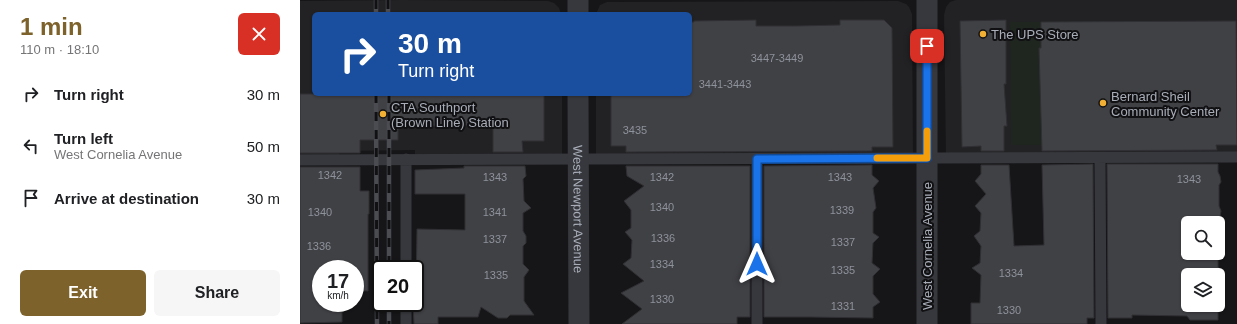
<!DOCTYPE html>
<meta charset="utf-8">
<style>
body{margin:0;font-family:Helvetica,sans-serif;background:#f6f6f6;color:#202124;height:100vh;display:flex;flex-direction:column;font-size:15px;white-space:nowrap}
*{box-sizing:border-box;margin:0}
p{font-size:13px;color:#757577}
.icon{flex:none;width:22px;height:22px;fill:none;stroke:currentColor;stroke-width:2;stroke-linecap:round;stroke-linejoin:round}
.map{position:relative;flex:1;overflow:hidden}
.sheet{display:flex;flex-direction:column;background:#fff;width:300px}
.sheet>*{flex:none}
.hud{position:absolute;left:12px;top:12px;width:380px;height:84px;border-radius:6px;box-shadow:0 1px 3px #0004;background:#1a4fa0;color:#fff;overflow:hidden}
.buttons{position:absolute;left:881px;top:216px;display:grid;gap:8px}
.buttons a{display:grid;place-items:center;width:44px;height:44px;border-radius:6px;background:#fff;box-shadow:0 1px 3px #0004;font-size:20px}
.speed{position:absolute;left:12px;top:260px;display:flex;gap:8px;font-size:20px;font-weight:700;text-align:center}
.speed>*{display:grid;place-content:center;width:52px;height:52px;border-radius:50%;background:#fff;box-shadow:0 1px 3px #0004;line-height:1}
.speed small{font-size:10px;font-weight:400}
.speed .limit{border:2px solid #111;border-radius:6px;background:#fff;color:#111}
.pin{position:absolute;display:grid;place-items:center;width:34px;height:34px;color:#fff;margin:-17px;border-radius:8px;box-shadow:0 2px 6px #0006}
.me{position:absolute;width:44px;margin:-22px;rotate:0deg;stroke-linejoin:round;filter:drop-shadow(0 0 3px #0008)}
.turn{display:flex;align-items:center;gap:14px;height:84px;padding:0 20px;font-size:18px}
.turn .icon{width:52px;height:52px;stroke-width:2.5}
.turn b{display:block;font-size:28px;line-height:34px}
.round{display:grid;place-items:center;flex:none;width:42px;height:42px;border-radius:6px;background:#f6f6f6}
.headline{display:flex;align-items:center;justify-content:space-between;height:68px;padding:0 20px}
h1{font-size:24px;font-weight:600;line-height:30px;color:#7e622b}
.button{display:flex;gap:8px;margin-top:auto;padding:8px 20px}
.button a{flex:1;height:46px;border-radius:6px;background:#7e622b;color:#fff;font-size:16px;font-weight:600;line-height:46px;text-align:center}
.button a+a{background:#f6f6f6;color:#202124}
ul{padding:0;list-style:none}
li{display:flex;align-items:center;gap:12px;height:52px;padding:0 20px}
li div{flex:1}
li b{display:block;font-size:15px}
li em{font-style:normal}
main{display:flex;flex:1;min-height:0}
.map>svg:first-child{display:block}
.built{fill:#222225}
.green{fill:#1e261f}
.building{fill:#404145;stroke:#303034}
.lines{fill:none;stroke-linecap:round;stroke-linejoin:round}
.service{stroke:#37383d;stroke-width:11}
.minor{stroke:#37383d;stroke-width:21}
.rail-casing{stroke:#4a4c52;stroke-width:4.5}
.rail{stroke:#111113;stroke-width:3;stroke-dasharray:9;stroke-linecap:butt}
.route-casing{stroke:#114b97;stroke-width:10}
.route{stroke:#1a73e8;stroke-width:7}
.slow{stroke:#f59e0b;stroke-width:7}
.poi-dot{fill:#f2b134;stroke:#111113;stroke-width:1.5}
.labels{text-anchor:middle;stroke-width:4;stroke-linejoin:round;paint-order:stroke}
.number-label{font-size:11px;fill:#8e929b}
.poi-label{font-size:13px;fill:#a8adb8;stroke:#111113;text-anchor:start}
.street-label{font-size:13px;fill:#a8adb8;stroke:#111113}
</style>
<main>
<section class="sheet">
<div class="headline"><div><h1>1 min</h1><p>110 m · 18:10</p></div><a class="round" style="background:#d93025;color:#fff"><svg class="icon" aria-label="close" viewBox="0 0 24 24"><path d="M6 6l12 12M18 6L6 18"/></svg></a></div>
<ul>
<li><svg class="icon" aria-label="right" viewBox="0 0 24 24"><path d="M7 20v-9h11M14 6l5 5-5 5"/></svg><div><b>Turn right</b></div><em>30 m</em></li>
<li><svg class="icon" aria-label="left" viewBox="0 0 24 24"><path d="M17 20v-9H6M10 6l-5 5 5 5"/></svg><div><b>Turn left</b><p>West Cornelia Avenue</p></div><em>50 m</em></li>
<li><svg class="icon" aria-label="arrive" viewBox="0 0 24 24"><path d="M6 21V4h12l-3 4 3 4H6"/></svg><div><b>Arrive at destination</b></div><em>30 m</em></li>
</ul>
<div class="button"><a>Exit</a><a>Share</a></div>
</section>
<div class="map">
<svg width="937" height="324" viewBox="0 0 937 324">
<rect width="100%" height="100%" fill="#161618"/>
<path class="built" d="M103,0L248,1L254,3L259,8L261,14H14V94H262V159H115V150L40,151L39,159L0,160V1Z
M656,0H937V158H646L644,15L646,7L650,2Z
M598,1L606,4L609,7L612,14L613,158L296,159V94H390V14H296L300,5L307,2Z"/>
<path class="green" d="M865,21L866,144L711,145L710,22Z"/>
<path class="building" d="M456,20V26H497L540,25V20H584L592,28L593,147H572V151L326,152V146H311V94H390V22H394V21Z
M706,20V84H704L707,126H704V151H681V146L662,147L660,21Z
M936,21L937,145H916L917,150L742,151L739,48H741V22Z
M0,94H244V141H222L223,152H193V125L98,127V140H60V153H0Z
M793,164L794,318H787V324H671V303H680L681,275L672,268L680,263L681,246L674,236L680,231L681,213L675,206L686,194L675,181L681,174V165H709L714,246L744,245L742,165Z
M807,164H918V172L920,176L921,182L919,185V206L921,211L920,217L915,223H888V253H918V267L921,271V276L918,282V275H888V305H918V296L923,303L918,309V320H890L887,316L832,315V318H808Z
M572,165V175L579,181L573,188L576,208L573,212V233L579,237L573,243L572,263L580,269L573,276V294L580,302L573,307V318L510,317H464V166Z
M164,166H225L226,176L223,179L224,201L231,208L223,213V231L226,236V243L223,246V264L229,270L224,277V301L234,315H210L207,318H198L181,307L178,317H138V324H114L113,303H115V296H116L117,229L165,230V194H115V170L164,168Z
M326,166H450V317H437V324H322L342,309L321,293L344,281L323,264L331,258L332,240L325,232L331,228V210L324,201L344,186L327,176Z
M0,167H60V191H69V214H68V291L55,290V269H21V303H42V322L0,323Z"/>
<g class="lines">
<path class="service" d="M800,158L801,324
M106,159V269
M457,159V324
M0,160L937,157
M106,303V324"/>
<g class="minor">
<path d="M278,0V14"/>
<path d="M627,0V324"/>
<path id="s1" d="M278,94L279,324"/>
</g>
<defs>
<path id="rail" d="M76,0V14
M88,0V14
M76,94L77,324
M89,94V269
M89,303V324"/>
</defs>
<use href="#rail" class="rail-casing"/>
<use href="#rail" class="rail"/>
</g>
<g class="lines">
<defs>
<path id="route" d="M457,264V159L627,158V46"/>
</defs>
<use href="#route" class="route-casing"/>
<use href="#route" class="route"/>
<path class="slow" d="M577,158H627V131"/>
</g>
<g class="poi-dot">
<circle cx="683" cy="34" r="4"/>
<circle cx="803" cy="103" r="4"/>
<circle cx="83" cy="114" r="4"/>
</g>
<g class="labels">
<g class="number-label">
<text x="477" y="62">3447-3449</text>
<text x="425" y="88">3441-3443</text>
<text x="335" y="134">3435</text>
<text x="30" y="179">1342</text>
<text x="195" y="181">1343</text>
<text x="362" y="181">1342</text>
<text x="540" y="181">1343</text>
<text x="889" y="183">1343</text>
<text x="362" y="211">1340</text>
<text x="542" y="214">1339</text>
<text x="20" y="216">1340</text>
<text x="195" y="216">1341</text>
<text x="363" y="242">1336</text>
<text x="195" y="243">1337</text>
<text x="543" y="246">1337</text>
<text x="19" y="250">1336</text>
<text x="362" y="268">1334</text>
<text x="543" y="274">1335</text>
<text x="711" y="277">1334</text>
<text x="196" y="279">1335</text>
<text x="362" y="303">1330</text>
<text x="543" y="310">1331</text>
<text x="709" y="314">1330</text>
</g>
<g class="poi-label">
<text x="691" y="39">The UPS Store</text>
<text x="811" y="101">Bernard Sheil<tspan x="811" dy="15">Community Center</tspan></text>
<text x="91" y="112">CTA Southport<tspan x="91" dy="15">(Brown Line) Station</tspan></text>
</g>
<g class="street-label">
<text dy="5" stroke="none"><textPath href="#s1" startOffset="115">West Newport Avenue</textPath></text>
<text transform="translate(627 246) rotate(-90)" y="5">West Cornelia Avenue</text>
</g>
</g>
</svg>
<div class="buttons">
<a><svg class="icon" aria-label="search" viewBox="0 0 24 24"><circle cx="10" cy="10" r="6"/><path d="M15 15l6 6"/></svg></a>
<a><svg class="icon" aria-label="layers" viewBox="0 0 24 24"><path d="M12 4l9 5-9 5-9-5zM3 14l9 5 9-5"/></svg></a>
</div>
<div class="speed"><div>17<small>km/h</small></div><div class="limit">20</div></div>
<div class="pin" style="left:627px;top:46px;background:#d93025"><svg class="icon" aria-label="arrive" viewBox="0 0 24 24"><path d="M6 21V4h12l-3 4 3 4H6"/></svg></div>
<svg class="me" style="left:457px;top:264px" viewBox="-20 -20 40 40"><path d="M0-17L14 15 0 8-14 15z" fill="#1a73e8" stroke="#fff" stroke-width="4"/></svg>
<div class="hud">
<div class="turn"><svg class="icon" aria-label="right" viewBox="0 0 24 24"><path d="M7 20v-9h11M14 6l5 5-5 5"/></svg><div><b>30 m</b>Turn right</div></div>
</div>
</div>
</main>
